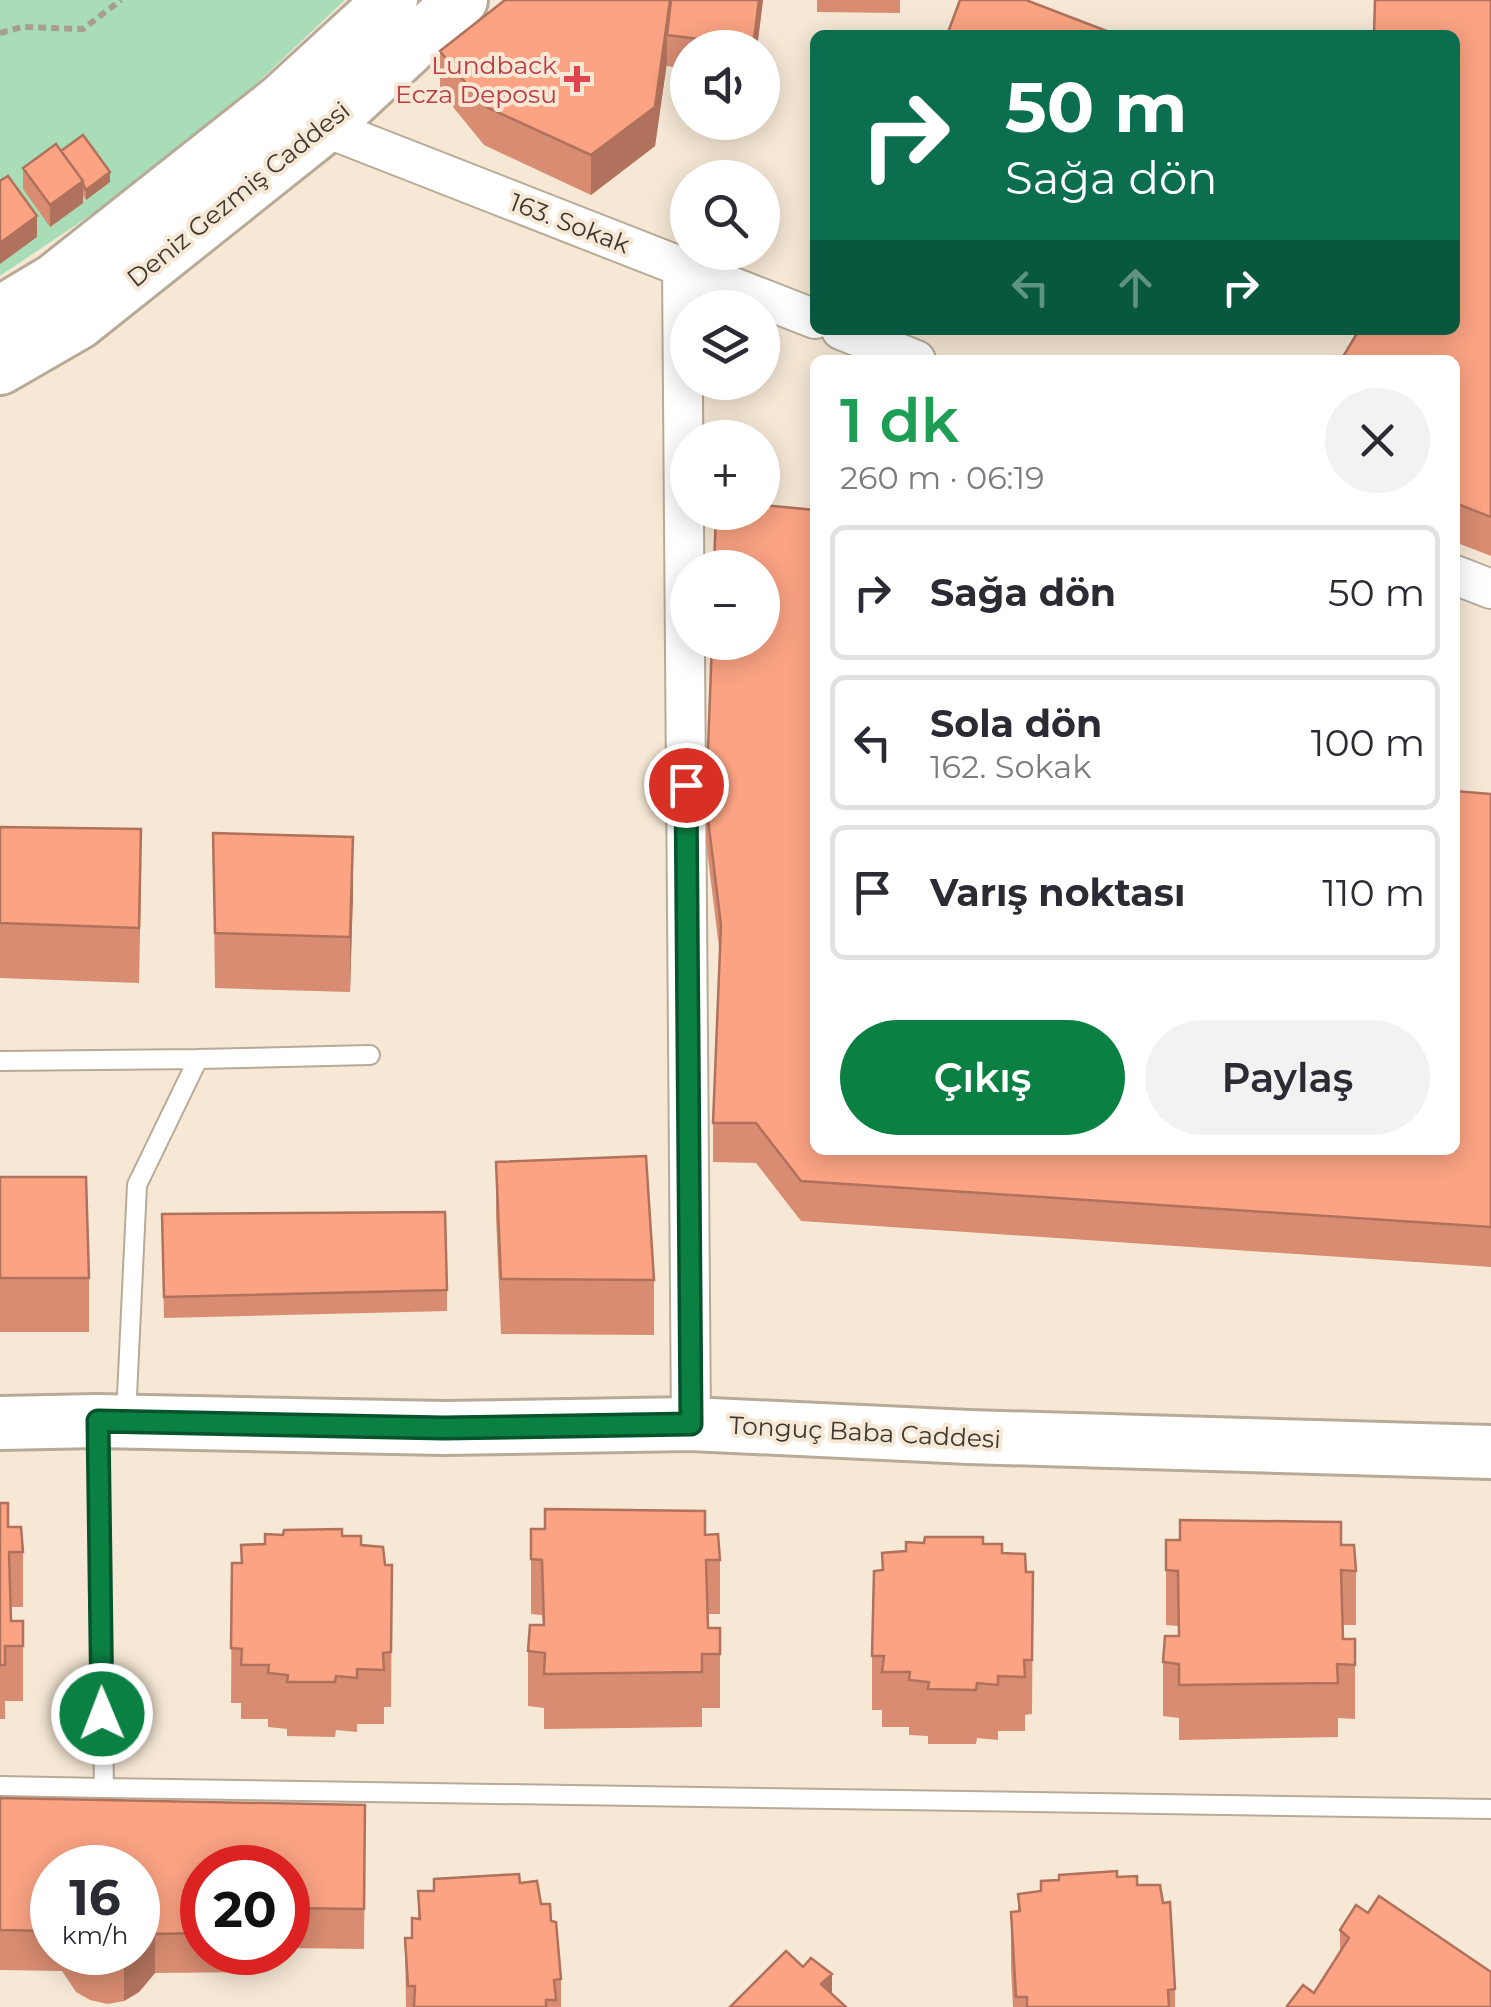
<!DOCTYPE html>
<html lang="tr">
<meta charset="utf-8">
<style>
body{margin:0;font-family:Montserrat,sans-serif;background:#f2f2f3;color:#2b2b33;height:100vh;display:flex;flex-direction:column;font-size:38px;white-space:nowrap}
*{box-sizing:border-box;margin:0}
p{font-size:32px;color:#7c7c81}
.icon{flex:none;width:55px;height:55px;fill:none;stroke:currentColor;stroke-width:2;stroke-linecap:round;stroke-linejoin:round}
.map{position:relative;flex:1;overflow:hidden}
.sheet{position:absolute;left:810px;top:355px;width:650px;height:800px;display:flex;flex-direction:column;background:#fff;border-radius:15px;box-shadow:0 5px 25px #0003}
.sheet>*{flex:none}
.banner{position:absolute;left:810px;top:30px;width:650px;height:305px;border-radius:15px;box-shadow:0 5px 25px #0003;background:#0b6e4f;color:#fff;overflow:hidden}
.controls{position:absolute;left:670px;top:30px;display:grid;gap:20px}
.controls a{display:grid;place-items:center;width:110px;height:110px;border-radius:50%;background:#fff;box-shadow:0 5px 25px #0003;font-size:50px}
.speed{position:absolute;left:30px;top:1845px;display:flex;gap:20px;font-size:50px;font-weight:700;text-align:center}
.speed>*{display:grid;place-content:center;width:130px;height:130px;border-radius:50%;background:#fff;box-shadow:0 5px 25px #0003;line-height:1}
.speed small{font-size:25px;font-weight:400}
.speed .limit{border:15px solid #d22;background:#fff;color:#111}
.pin{position:absolute;display:grid;place-items:center;width:85px;height:85px;color:#fff;margin:-42px;border:5px solid #fff;border-radius:50%;box-shadow:0 2px 10px #0007}
.me{position:absolute;width:110px;margin:-55px;rotate:359deg;stroke-linejoin:round;filter:drop-shadow(0 0 8px #0008)}
.turn{display:flex;align-items:center;gap:35px;height:210px;padding:0 30px;font-size:45px}
.turn .icon{width:130px;height:130px;stroke-width:2.5}
.turn b{display:block;font-size:70px;line-height:85px}
.lanes{display:flex;align-items:center;height:95px;padding:0 30px;background:#0003;justify-content:center;gap:50px;direction:ltr}
.lanes .off{opacity:.35}
.round{display:grid;place-items:center;flex:none;width:105px;height:105px;border-radius:52px;background:#f2f2f3}
.headline{display:flex;align-items:center;justify-content:space-between;height:170px;padding:0 30px}
h1{font-size:60px;font-weight:600;line-height:75px;color:#1e9e55}
.action{display:flex;gap:20px;margin-top:auto;padding:20px 30px}
.action a{flex:1;height:115px;border-radius:60px;background:#0b8043;color:#fff;font-size:40px;font-weight:600;line-height:115px;text-align:center}
.action a+a{background:#f2f2f3;color:#2b2b33}
ul{padding:0;list-style:none}
li{display:flex;align-items:center;gap:30px;height:135px;margin:0 20px 15px;padding:0 10px;border:5px solid #e1e1e2;border-radius:15px}
li div{flex:1}
li b{display:block;font-size:38px}
li em{font-style:normal}
.map>svg:first-child{display:block}
.green{fill:#a9ddb8}
.lines{fill:none;stroke-linecap:round;stroke-linejoin:round}
.lane-casing{stroke:#b7aa97;stroke-width:22}
.street-casing{stroke:#b7aa97;stroke-width:42}
.secondary-casing{stroke:#b7aa97;stroke-width:58}
.path{stroke:#a89e90;stroke-width:6;stroke-dasharray:8 5;stroke-linecap:butt}
.lane{stroke:#fff;stroke-width:18}
.street{stroke:#fff;stroke-width:38}
.secondary{stroke:#fff;stroke-width:52}
.wall{fill:#d88c71;fill-rule:evenodd}
.shaded-wall{fill:#b0725c}
.building{fill:#fba383;stroke:#b0725c;stroke-width:2.5}
.route-casing{stroke:#07532c;stroke-width:25}
.route{stroke:#0b8043;stroke-width:18}
.health-dot{fill:#e0444e;stroke:#f6e8d5;stroke-width:4}
.labels{text-anchor:middle;stroke-width:8;stroke-linejoin:round;paint-order:stroke}
.health-label{font-size:25px;fill:#be3a42;stroke:#f6e8d5;text-anchor:end}
.street-label{font-size:25px;fill:#3d3830;stroke:#f6e8d5}
</style>
<div class="map">
<svg width="1491" height="2007" viewBox="0 0 1491 2007">
<rect width="100%" height="100%" fill="#f6e8d5"/>
<path class="green" d="M0,0H345L183,153L0,276Z"/>
<g class="lines">
<defs>
<path id="lane" d="M0,1061L198,1059
M126,1417L137,1185L198,1059L370,1055
M0,1786L104,1788L98,1426
M104,1788L1491,1809"/>
<path id="street" d="M324,127L815,319
M682,266L691,1424
M841,330L916,360
M1455,575L1491,589"/>
<path id="secondary" d="M0,313L55,280L281,101L391,0
M0,368L78,323L324,127L461,0
M0,1423L97,1421L444,1428L691,1424L969,1437L1491,1452"/>
</defs>
<use href="#lane" class="lane-casing"/>
<use href="#street" class="street-casing"/>
<use href="#secondary" class="secondary-casing"/>
<path class="path" d="M0,33L22,27L83,29L121,0"/>
<use href="#lane" class="lane"/>
<use href="#street" class="street"/>
<use href="#secondary" class="secondary"/>
</g>
<path class="wall" d="M505,0H763L757,48H688V69L667,66V62L655,146L591,195L484,145L440,91V51Z
M817,0H900V13L817,12Z
M1491,0V556L1455,542V330Z
M61,151L110,182L86,200L83,195V203L50,227L23,189V168Z
M1491,794V1267L801,1221L756,1163L713,1162V1123L720,955L706,842V803L815,1150Z
M0,827L141,883L139,983L0,978Z
M213,833L353,891L350,992L215,988Z
M496,1162L654,1280V1335L501,1334L496,1217Z
M0,1177L89,1278V1332H0Z
M162,1214L447,1290V1311L164,1318Z
M0,1503L8,1527L23,1552V1607H11V1621H23V1701H5V1719H0Z
M531,1529L705,1535L720,1560V1614H708V1628H720V1708H702V1727L544,1729V1708L528,1706V1651L543,1625L542,1615L531,1614Z
M342,1536L361,1545L385,1565H392L391,1707H384V1724H357V1732L336,1730L335,1737L287,1736V1729L268,1727V1719H241V1703H231L232,1563H241V1545Z
M1166,1540L1341,1545L1356,1571V1625H1343V1639H1355V1719L1338,1718V1737L1179,1740V1718L1163,1716V1662L1178,1636V1626L1166,1625Z
M983,1544L1002,1553L1026,1572H1033L1032,1714L1025,1715V1731H998V1740L977,1738L976,1744H928V1736L909,1735V1727H882V1710H872V1656L882,1570V1553Z
M0,1798L365,1805L364,1949L288,1948V1868H202V1952H263L262,1972L155,1973L139,1992L124,2001L108,2004L90,2000L76,1992L62,1971L0,1970ZM52,1868L138,1952H52Z
M1117,1877L1137,1885L1175,1989V2007H1013L1011,1967V1912L1018,1911V1894Z
M520,1883L541,1904L551,1921L561,1979V2007H406L405,1938H412L418,1919V1891H434Z
M1368,1913L1491,2007H1287L1314,1993L1340,1952V1930Z"/>
<path class="shaded-wall" d="M670,0H674L667,35V62L655,146L591,195V155Z
M759,0H763L757,48H753Z
M110,172V182L86,200V190Z
M83,181V203L50,227V205Z
M37,216V237L0,264V243Z
M1457,681V721L1455,758V718Z
M353,837V891L350,992V937Z
M155,1934V1973L139,1992L124,2001V1962Z
M832,1974V2007L821,1984Z"/>
<path class="building" d="M505,0H670L655,107L591,155L484,106L440,51Z
M671,0H759L753,46L667,35Z
M960,0H1026L1117,35H947Z
M1375,0H1491V517L1455,503V360H1341L1359,330H1455V35H1374Z
M83,135L110,172L86,190L83,184V181L61,151Z
M56,144L83,181L50,205L23,168Z
M8,176L37,216L0,243V181Z
M762,505L815,510V1150H1455V791L1491,794V1227L801,1181L756,1123H713L721,925L706,803L712,642H762V568H714L716,512H762Z
M1455,681H1457L1455,718Z
M0,827L141,829L139,928L0,923Z
M213,833L353,837L350,937L215,933Z
M646,1156L654,1280L501,1279L496,1162Z
M0,1177H86L89,1278H0Z
M445,1212L447,1290L164,1297L162,1214Z
M0,1503H8V1527H21L23,1552H9L11,1621H23V1646H5V1665H0Z
M545,1509L705,1511V1535L718,1534L720,1560H706L708,1628H720V1654H702V1672L544,1674L545,1653L528,1651L530,1625H544L542,1560L531,1559V1529H545Z
M1180,1520L1341,1522V1545H1354L1356,1571L1341,1570L1343,1639H1355V1665L1337,1664L1338,1683L1179,1685V1664L1163,1662L1165,1636H1179L1178,1571L1166,1570V1540H1180Z
M342,1529V1536H361V1545L383,1547L385,1565H392L391,1652L383,1653L384,1670L357,1669V1678L336,1676L335,1682H287L288,1675L268,1673L269,1665H241L242,1649L231,1648L232,1563H242L241,1545L265,1544V1534L283,1535L284,1530Z
M925,1537H983V1544H1002V1553L1025,1554L1026,1572H1033L1032,1660H1024L1025,1677L998,1676V1685L977,1683L976,1690L928,1689L929,1682L909,1680L910,1672H882L884,1656H872L874,1571L883,1570L882,1553L906,1551V1542L924,1543Z
M0,1798L365,1805L364,1909L288,1908V1868H202V1933L155,1934L139,1953L124,1962L108,1964L90,1961L76,1952H138V1868H52V1931L0,1930Z
M1117,1871V1877L1137,1876V1885H1160L1163,1903L1170,1902L1175,1989L1168,1990L1169,2007H1027V1997H1016L1011,1912L1020,1911L1018,1894L1041,1891V1881L1059,1880V1875Z
M519,1874L520,1883L537,1881L541,1904H550L551,1921L556,1922L561,1979L554,1980L556,2000H546V2007H414L415,1986H408L405,1938H412V1918L420,1919L418,1891H434V1879Z
M1379,1896L1491,1972V2007H1289L1287,2006L1303,1985L1314,1993L1349,1938L1340,1930L1356,1905L1368,1913Z
M786,1951L803,1967L811,1958L832,1974L821,1984L846,2007H730Z"/>
<g class="lines">
<defs>
<path id="route" d="M102,1714L98,1421L444,1428L691,1424L686,785"/>
</defs>
<use href="#route" class="route-casing"/>
<use href="#route" class="route"/>
</g>
<path class="health-dot" d="M572 64h10v10h10v10h-10v10h-10v-10h-10v-10h10z"/>
<g class="labels">
<g class="health-label">
<text x="557" y="74">Lundback<tspan x="557" dy="29">Ecza Deposu</tspan></text>
</g>
<g class="street-label">
<text transform="translate(238 194) rotate(-39)" y="9">Deniz Gezmiş Caddesi</text>
<text transform="translate(570 223) rotate(21)" y="9">163. Sokak</text>
<text transform="translate(865 1432) rotate(3)" y="9">Tonguç Baba Caddesi</text>
</g>
</g>
</svg>
<div class="controls">
<a><svg class="icon" aria-label="sound" viewBox="0 0 24 24"><path d="M4 9h4l5-4v14l-5-4H4zM17 9q2 3 0 6"/></svg></a>
<a><svg class="icon" aria-label="search" viewBox="0 0 24 24"><circle cx="10" cy="10" r="6"/><path d="M15 15l6 6"/></svg></a>
<a><svg class="icon" aria-label="layers" viewBox="0 0 24 24"><path d="M12 4l9 5-9 5-9-5zM3 14l9 5 9-5"/></svg></a>
<a>+</a>
<a>−</a>
</div>
<div class="speed"><div>16<small>km/h</small></div><div class="limit">20</div></div>
<div class="pin" style="left:686px;top:785px;background:#d93025"><svg class="icon" aria-label="arrive" viewBox="0 0 24 24"><path d="M6 21V4h12l-3 4 3 4H6"/></svg></div>
<svg class="me" style="left:102px;top:1714px" viewBox="-20 -20 40 40"><circle r="17" fill="#0b8043" stroke="#fff" stroke-width="3"/><path d="M0-11L8 9 0 5-8 9z" fill="#fff"/></svg>
<div class="banner">
<div class="turn"><svg class="icon" aria-label="right" viewBox="0 0 24 24"><path d="M7 20v-9h11M14 6l5 5-5 5"/></svg><div><b>50 m</b>Sağa dön</div></div>
<div class="lanes"><svg class="icon off" aria-label="left" viewBox="0 0 24 24"><path d="M17 20v-9H6M10 6l-5 5 5 5"/></svg><svg class="icon off" aria-label="ahead" viewBox="0 0 24 24"><path d="M12 20V5M6 11l6-6 6 6"/></svg><svg class="icon" aria-label="right" viewBox="0 0 24 24"><path d="M7 20v-9h11M14 6l5 5-5 5"/></svg></div>
</div>
<section class="sheet">
<div class="headline"><div><h1>1 dk</h1><p>260 m · 06:19</p></div><a class="round"><svg class="icon" aria-label="close" viewBox="0 0 24 24"><path d="M6 6l12 12M18 6L6 18"/></svg></a></div>
<ul>
<li><svg class="icon" aria-label="right" viewBox="0 0 24 24"><path d="M7 20v-9h11M14 6l5 5-5 5"/></svg><div><b>Sağa dön</b></div><em>50 m</em></li>
<li><svg class="icon" aria-label="left" viewBox="0 0 24 24"><path d="M17 20v-9H6M10 6l-5 5 5 5"/></svg><div><b>Sola dön</b><p>162. Sokak</p></div><em>100 m</em></li>
<li><svg class="icon" aria-label="arrive" viewBox="0 0 24 24"><path d="M6 21V4h12l-3 4 3 4H6"/></svg><div><b>Varış noktası</b></div><em>110 m</em></li>
</ul>
<div class="action"><a>Çıkış</a><a>Paylaş</a></div>
</section>
</div>
